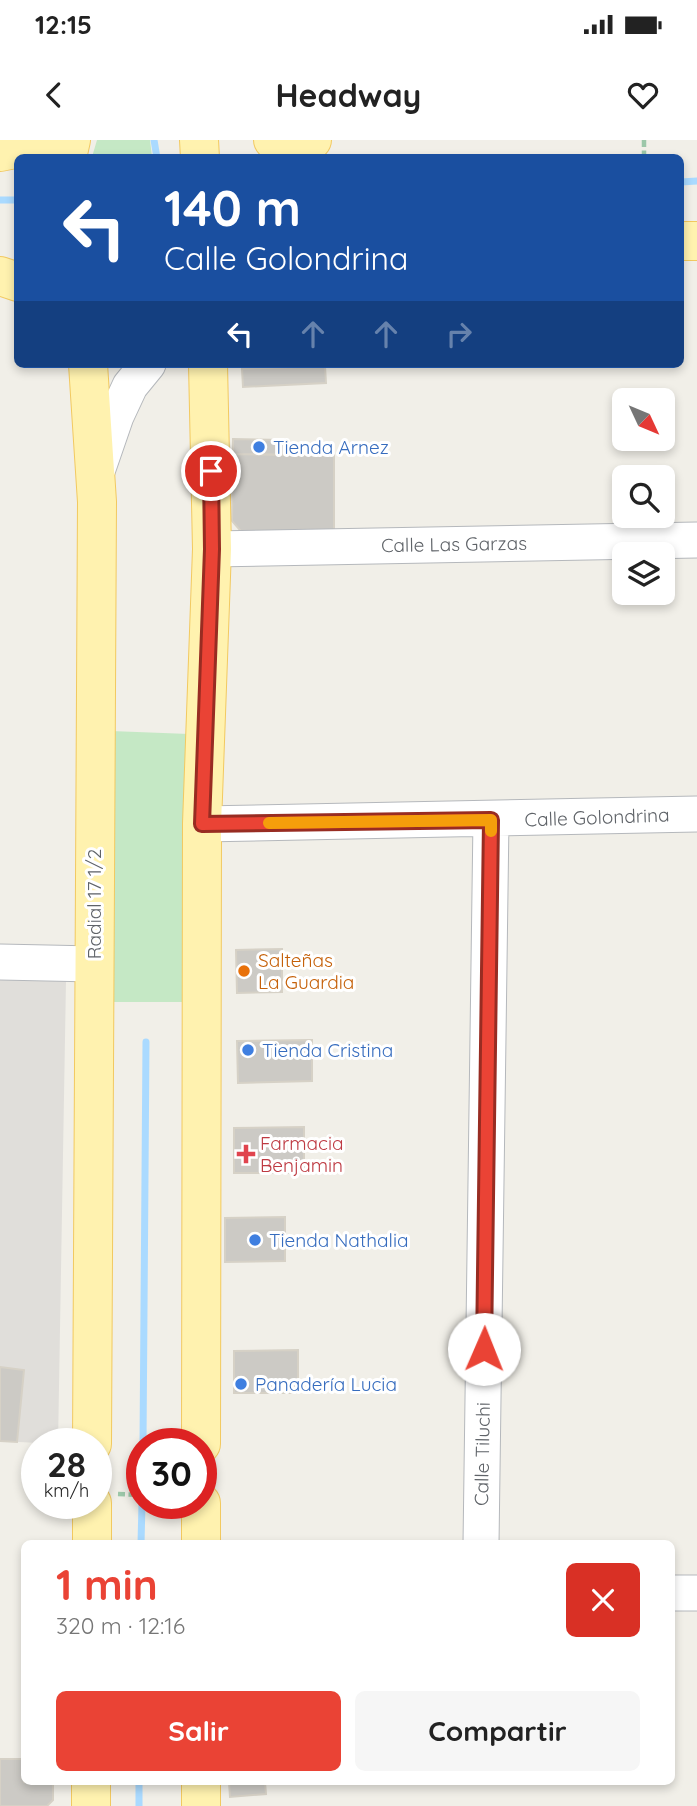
<!DOCTYPE html>
<html lang="es">
<meta charset="utf-8">
<style>
body{margin:0;font-family:Quicksand,sans-serif;background:#f6f6f6;color:#222;height:100vh;display:flex;flex-direction:column;font-size:26px;white-space:nowrap}
*{box-sizing:border-box;margin:0}
p{font-size:23px;color:#767676}
.icon{flex:none;width:38px;height:38px;fill:none;stroke:currentColor;stroke-width:2;stroke-linecap:round;stroke-linejoin:round}
.map{position:relative;flex:1;overflow:hidden}
.side{position:absolute;left:21px;top:1400px;width:654px;height:245px;display:flex;flex-direction:column;background:#fff;border-radius:10px;box-shadow:0 4px 10px #0003}
.side>*{flex:none}
.banner{position:absolute;left:14px;top:14px;width:670px;height:214px;border-radius:10px;box-shadow:0 4px 10px #0003;background:#1a4fa0;color:#fff;overflow:hidden}
.needle{width:46px;rotate:134deg}
.tools{position:absolute;left:612px;top:248px;display:grid;gap:14px}
.tools a{display:grid;place-items:center;width:63px;height:63px;border-radius:10px;background:#fff;box-shadow:0 4px 10px #0003;font-size:35px}
.speed{position:absolute;left:21px;top:1288px;display:flex;gap:14px;font-size:35px;font-weight:700;text-align:center}
.speed>*{display:grid;place-content:center;width:91px;height:91px;border-radius:50%;background:#fff;box-shadow:0 4px 10px #0003;line-height:1}
.speed small{font-size:18px;font-weight:400}
.speed .limit{border:10px solid #d22;background:#fff;color:#111}
.pin{position:absolute;display:grid;place-items:center;width:60px;height:60px;color:#fff;margin:-30px;border:4px solid #fff;border-radius:50%;box-shadow:0 2px 7px #0007}
.me{position:absolute;width:77px;margin:-38px;rotate:1deg;stroke-linejoin:round;filter:drop-shadow(0 0 5px #0008)}
.turn{display:flex;align-items:center;gap:24px;height:147px;padding:0 35px;font-size:32px}
.turn .icon{width:91px;height:91px;stroke-width:2.5}
.turn b{display:block;font-size:49px;line-height:60px}
.lanes{display:flex;align-items:center;height:66px;padding:0 35px;background:#0003;justify-content:center;gap:35px;direction:ltr}
.lanes .off{opacity:.35}
.round{display:grid;place-items:center;flex:none;width:74px;height:74px;border-radius:10px;background:#f6f6f6}
.head{display:flex;align-items:center;justify-content:space-between;height:119px;padding:0 35px}
h1{font-size:42px;font-weight:800;line-height:52px;color:#ea4335}
.primary-button{display:flex;gap:14px;margin-top:auto;padding:14px 35px}
.primary-button a{flex:1;height:80px;border-radius:10px;background:#ea4335;color:#fff;font-size:28px;font-weight:800;line-height:80px;text-align:center}
.primary-button a+a{background:#f6f6f6;color:#222}
.status{display:flex;justify-content:space-between;align-items:center;height:49px;padding:0 35px;background:#fff;direction:ltr}
.status svg{height:19px;fill:currentColor}
header{display:flex;justify-content:space-between;align-items:center;height:91px;padding:0 35px;background:#fff;font-size:32px;font-weight:800}
.map>svg:first-child{display:block}
.industrial{fill:#e0deda}
.green{fill:#c5e8c5}
.lines{fill:none;stroke-linecap:round;stroke-linejoin:round}
.stream{stroke:#aadaff;stroke-width:7}
.building{fill:#cccac5;stroke:#d6d1c6;stroke-width:2}
.minor-casing{stroke:#b5b8bc;stroke-width:37}
.major-casing{stroke:#f2c960;stroke-width:40}
.path{stroke:#9cc7a9;stroke-width:4.5;stroke-dasharray:7 3.5;stroke-linecap:butt}
.minor{stroke:#fff;stroke-width:35}
.major{stroke:#fff2af;stroke-width:38}
.route-casing{stroke:#982c22;stroke-width:18}
.route{stroke:#ea4335;stroke-width:12}
.slow{stroke:#f59e0b;stroke-width:12}
.shop-dot{fill:#3f7fe0;stroke:#fff;stroke-width:2.5}
.food-dot{fill:#e8710a;stroke:#fff;stroke-width:2.5}
.health-dot{fill:#e0444e;stroke:#fff;stroke-width:2.5}
.labels{text-anchor:middle;stroke-width:6;stroke-linejoin:round;paint-order:stroke}
.shop-label{font-size:19px;fill:#366cbe;stroke:#fff;text-anchor:start}
.street-label{font-size:19px;fill:#5f6368;stroke:#fff}
.food-label{font-size:19px;fill:#c56008;stroke:#fff;text-anchor:start}
.health-label{font-size:19px;fill:#be3a42;stroke:#fff;text-anchor:start}
</style>
<div class="status"><b>12:15</b><svg viewBox="0 0 49 12"><path d="M0 12V9h3v3zM5 12V6h3v6zM10 12V3h3v9zM15 12V0h3v12zM26 1h20v11H26zM47 4h2v5h-2z"/></svg></div>
<header><svg class="icon" aria-label="back" viewBox="0 0 24 24"><path d="M15 5l-7 7 7 7"/></svg>Headway<svg class="icon" aria-label="heart" viewBox="0 0 24 24"><path d="M12 20l-8-8c-3-5 5-10 8-4 3-6 11-1 8 4z"/></svg></header>
<div class="map">
<svg width="697" height="1666" viewBox="0 0 697 1666">
<rect width="100%" height="100%" fill="#f1efe8"/>
<path class="industrial" d="M0,838L66,840L58,1304L0,1301Z"/>
<path class="green" d="M97,0H150L152,17H92Z
M111,591L189,594L188,862H108Z"/>
<g class="lines">
<path class="stream" d="M154,0L157,18
M681,42L697,41
M0,60H18
M143,1304L146,902
M141,1404L142,1363
M139,1666V1642"/>
</g>
<path class="building" d="M325,226L326,243L243,247L242,229Z
M233,299L285,300L284,315L233,314Z
M233,314L334,315V398L246,397L232,381Z
M282,809V852L237,853L236,810Z
M312,900V941L238,943L237,901Z
M304,987V1033H234V988Z
M285,1077V1121L225,1122V1078Z
M298,1210V1253H234V1211Z
M0,1227L24,1230L17,1302L0,1301Z
M0,1619H24V1642H53V1660L47,1666H0Z
M229,1642H265L266,1654L230,1657Z"/>
<g class="lines">
<defs>
<path id="minor" d="M96,334L116,276L130,246L148,224
M212,409L697,400
M202,684L697,674
M0,822L94,824
M481,1404L491,679
M672,1453H697"/>
<path id="major" d="M199,0L200,18
M273,0H312
M0,12L35,5L44,0
M67,18L71,0
M681,101H697
M0,136L18,142
M88,224L97,362L92,1304
M201,1304L202,684L212,409L208,224
M92,1404V1363
M201,1404V1363
M201,1642V1666
M91,1666V1642"/>
</defs>
<use href="#minor" class="minor-casing"/>
<use href="#major" class="major-casing"/>
<path class="path" d="M644,0V18
M118,1354L142,1355"/>
<use href="#minor" class="minor"/>
<use href="#major" class="major"/>
</g>
<g class="lines">
<defs>
<path id="route" d="M211,331L212,409L202,684L491,680L484,1209"/>
</defs>
<use href="#route" class="route-casing"/>
<use href="#route" class="route"/>
<path class="slow" d="M269,683L491,680V691"/>
</g>
<g class="shop-dot">
<circle cx="259" cy="307" r="7"/>
<circle cx="248" cy="910" r="7"/>
<circle cx="255" cy="1100" r="7"/>
<circle cx="241" cy="1244" r="7"/>
</g>
<circle class="food-dot" cx="244" cy="831" r="7"/>
<path class="health-dot" d="M242.5 1003.5h7v7h7v7h-7v7h-7v-7h-7v-7h7z"/>
<g class="labels">
<g class="shop-label">
<text x="273" y="314">Tienda Arnez</text>
<text x="262" y="917">Tienda Cristina</text>
<text x="269" y="1107">Tienda Nathalia</text>
<text x="255" y="1251">Panadería Lucia</text>
</g>
<g class="street-label">
<text transform="translate(454 404) rotate(-1)" y="7">Calle Las Garzas</text>
<text transform="translate(597 677) rotate(-2)" y="7">Calle Golondrina</text>
<text transform="translate(94 764) rotate(-90)" y="7">Radial 17 1/2</text>
<text transform="translate(482 1314) rotate(-89)" y="7">Calle Tiluchi</text>
</g>
<g class="food-label">
<text x="258" y="827">Salteñas<tspan x="258" dy="22">La Guardia</tspan></text>
</g>
<g class="health-label">
<text x="260" y="1010">Farmacia<tspan x="260" dy="22">Benjamin</tspan></text>
</g>
</g>
</svg>
<div class="tools">
<a><svg class="needle" viewBox="-14 -14 28 28"><path d="M0-13l5 13h-10z" fill="#e53935"/><path d="M0 13l5-13h-10z" fill="#767676"/></svg></a>
<a><svg class="icon" aria-label="search" viewBox="0 0 24 24"><circle cx="10" cy="10" r="6"/><path d="M15 15l6 6"/></svg></a>
<a><svg class="icon" aria-label="layers" viewBox="0 0 24 24"><path d="M12 4l9 5-9 5-9-5zM3 14l9 5 9-5"/></svg></a>
</div>
<div class="speed"><div>28<small>km/h</small></div><div class="limit">30</div></div>
<div class="pin" style="left:211px;top:331px;background:#d93025"><svg class="icon" aria-label="arrive" viewBox="0 0 24 24"><path d="M6 21V4h12l-3 4 3 4H6"/></svg></div>
<svg class="me" style="left:484px;top:1209px" viewBox="-20 -20 40 40"><circle r="19" fill="#fff"/><path d="M0-13L10 11 0 6-10 11z" fill="#ea4335"/></svg>
<div class="banner">
<div class="turn"><svg class="icon" aria-label="left" viewBox="0 0 24 24"><path d="M17 20v-9H6M10 6l-5 5 5 5"/></svg><div><b>140 m</b>Calle Golondrina</div></div>
<div class="lanes"><svg class="icon" aria-label="left" viewBox="0 0 24 24"><path d="M17 20v-9H6M10 6l-5 5 5 5"/></svg><svg class="icon off" aria-label="ahead" viewBox="0 0 24 24"><path d="M12 20V5M6 11l6-6 6 6"/></svg><svg class="icon off" aria-label="ahead" viewBox="0 0 24 24"><path d="M12 20V5M6 11l6-6 6 6"/></svg><svg class="icon off" aria-label="right" viewBox="0 0 24 24"><path d="M7 20v-9h11M14 6l5 5-5 5"/></svg></div>
</div>
<section class="side">
<div class="head"><div><h1>1 min</h1><p>320 m · 12:16</p></div><a class="round" style="background:#d93025;color:#fff"><svg class="icon" aria-label="close" viewBox="0 0 24 24"><path d="M6 6l12 12M18 6L6 18"/></svg></a></div>
<div class="primary-button"><a>Salir</a><a>Compartir</a></div>
</section>
</div>
